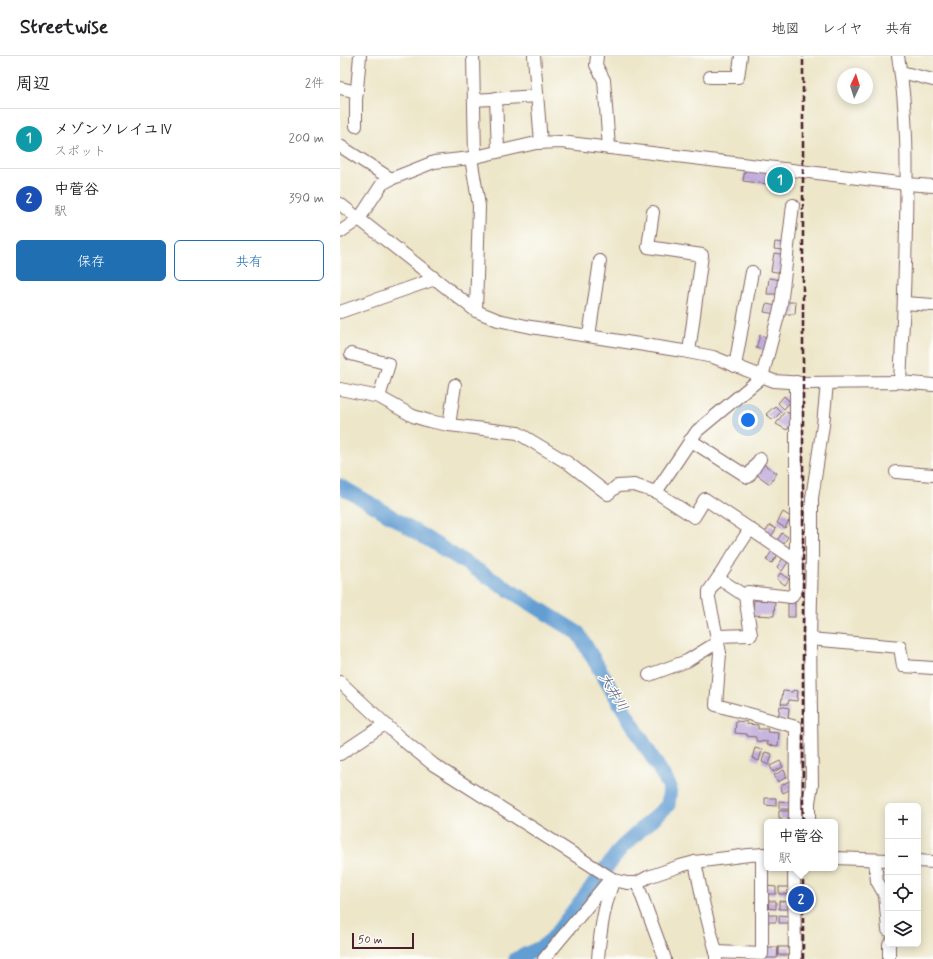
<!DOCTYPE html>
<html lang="ja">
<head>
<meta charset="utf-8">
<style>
	:root { --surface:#fff; --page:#f2f2f2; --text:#202124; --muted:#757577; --line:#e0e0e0; --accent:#1f6fb2 }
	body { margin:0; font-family:Mynerve,"Klee One",sans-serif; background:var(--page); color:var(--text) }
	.controls { position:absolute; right:12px; bottom:12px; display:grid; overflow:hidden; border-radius:6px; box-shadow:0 2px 10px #0003 }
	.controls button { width:36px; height:36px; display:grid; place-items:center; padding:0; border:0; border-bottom:1px solid var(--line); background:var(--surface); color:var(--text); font:20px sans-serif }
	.compass { position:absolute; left:497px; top:12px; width:36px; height:36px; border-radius:50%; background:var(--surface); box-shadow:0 2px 10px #0003; rotate:4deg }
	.scale { position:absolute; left:12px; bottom:10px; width:62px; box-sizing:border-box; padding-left:4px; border:2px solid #4a1f2b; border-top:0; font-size:11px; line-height:14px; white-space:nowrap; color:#4a1f2b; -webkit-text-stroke:3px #fdfcf7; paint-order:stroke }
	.you { position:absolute; left:408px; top:364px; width:14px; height:14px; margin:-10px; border:3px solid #fff; border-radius:50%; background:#1a73e8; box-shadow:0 0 0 6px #1a73e833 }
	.badge { display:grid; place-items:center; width:26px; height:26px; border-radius:50%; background:var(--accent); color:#fff; font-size:13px; font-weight:700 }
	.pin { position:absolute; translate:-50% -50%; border:2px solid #fff; box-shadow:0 1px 4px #0006 }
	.popup { position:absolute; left:424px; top:763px; width:74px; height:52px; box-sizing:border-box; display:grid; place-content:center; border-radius:6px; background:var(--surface); filter:drop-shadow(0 1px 3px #0005); font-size:13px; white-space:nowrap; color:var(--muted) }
	.popup b { font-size:15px; color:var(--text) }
	.popup::after { content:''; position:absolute; left:50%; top:100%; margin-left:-8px; border:8px solid transparent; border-top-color:var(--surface) }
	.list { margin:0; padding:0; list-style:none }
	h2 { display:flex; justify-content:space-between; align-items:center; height:52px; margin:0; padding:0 16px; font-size:17px }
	h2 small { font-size:13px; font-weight:400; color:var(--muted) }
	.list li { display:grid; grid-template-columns:26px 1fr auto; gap:12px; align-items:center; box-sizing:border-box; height:60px; padding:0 16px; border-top:1px solid var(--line) }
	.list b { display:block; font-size:15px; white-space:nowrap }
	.list p { margin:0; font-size:13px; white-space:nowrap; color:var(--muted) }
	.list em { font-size:13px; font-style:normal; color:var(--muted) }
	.actions { display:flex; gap:8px; padding:12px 16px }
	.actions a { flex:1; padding:9px 0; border:1px solid var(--accent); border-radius:6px; text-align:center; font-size:14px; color:var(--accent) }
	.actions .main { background:var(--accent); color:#fff }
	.icon { flex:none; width:22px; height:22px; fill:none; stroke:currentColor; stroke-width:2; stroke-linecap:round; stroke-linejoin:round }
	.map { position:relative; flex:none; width:593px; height:903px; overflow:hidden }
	header { display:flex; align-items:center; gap:24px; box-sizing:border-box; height:56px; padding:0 20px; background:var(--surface); border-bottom:1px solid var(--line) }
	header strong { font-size:19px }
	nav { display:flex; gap:22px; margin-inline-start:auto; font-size:14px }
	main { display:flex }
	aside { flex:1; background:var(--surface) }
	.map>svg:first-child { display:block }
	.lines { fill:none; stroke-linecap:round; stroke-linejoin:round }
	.river { stroke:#639ed3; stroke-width:15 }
	.building { fill:#bfacdc }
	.minor-casing { stroke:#836562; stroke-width:14 }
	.minor { stroke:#fff; stroke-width:12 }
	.rail { stroke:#4a1f2b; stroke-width:2.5; stroke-dasharray:6 3; stroke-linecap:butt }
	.labels { text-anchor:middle; stroke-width:3; stroke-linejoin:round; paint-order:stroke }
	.water-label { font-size:14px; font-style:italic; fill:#555877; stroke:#fdfcf7 }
</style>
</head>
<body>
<header>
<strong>Streetwise</strong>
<nav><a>地図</a><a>レイヤ</a><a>共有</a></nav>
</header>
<main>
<aside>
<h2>周辺<small>2件</small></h2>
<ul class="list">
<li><span class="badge" style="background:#0f9aa8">1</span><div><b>メゾンソレイユⅣ</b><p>スポット</p></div><em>200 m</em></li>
<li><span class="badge" style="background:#1a4fb4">2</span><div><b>中菅谷</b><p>駅</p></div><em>390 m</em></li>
</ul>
<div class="actions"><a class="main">保存</a><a>共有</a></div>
</aside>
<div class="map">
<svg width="593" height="903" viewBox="0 0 593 903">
	<rect width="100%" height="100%" fill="#fdfcf7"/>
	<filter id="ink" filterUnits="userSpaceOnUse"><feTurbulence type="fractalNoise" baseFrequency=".025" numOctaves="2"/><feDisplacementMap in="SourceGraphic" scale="8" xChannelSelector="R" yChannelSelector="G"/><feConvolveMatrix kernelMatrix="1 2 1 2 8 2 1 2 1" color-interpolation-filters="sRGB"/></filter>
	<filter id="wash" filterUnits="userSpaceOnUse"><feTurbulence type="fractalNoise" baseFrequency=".012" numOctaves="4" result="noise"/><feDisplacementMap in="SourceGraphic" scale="16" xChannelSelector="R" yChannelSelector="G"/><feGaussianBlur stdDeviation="0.9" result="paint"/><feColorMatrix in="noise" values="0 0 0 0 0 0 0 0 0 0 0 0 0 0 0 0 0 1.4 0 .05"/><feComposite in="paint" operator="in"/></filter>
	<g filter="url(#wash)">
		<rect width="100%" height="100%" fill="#ede6c9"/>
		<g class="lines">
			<path class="river" d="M0 430 33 449 238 577 330 731 328 749 282 791 212 883 202 891 176 903"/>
		</g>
		<g id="blocks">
			<g class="building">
				<path d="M405 113 428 116 427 128 403 125Z"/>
				<path d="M431 116 450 119 449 131 430 128Z"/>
				<path d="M435 186 445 187 444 194 434 193Z"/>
				<path d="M434 197 445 199 442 217 431 215Z"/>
				<path d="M429 222 442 224 440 238H427Z"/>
				<path d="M445 246H456L455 258H444Z"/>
				<path d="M426 248 437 250 436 258 424 256Z"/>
				<path d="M420 279 429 282 426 295 416 292Z"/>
				<path d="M444 340 450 346 444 353 438 347Z"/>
				<path d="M435 350 441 356 433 364 426 358Z"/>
				<path d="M445 355 453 360 454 363 447 374 436 368Z"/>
				<path d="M420 406 437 417 430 428 413 416Z"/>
				<path d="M443 456 451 461 445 472 437 467Z"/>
				<path d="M430 469 436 473 430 482 424 478Z"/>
				<path d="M442 477 448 481 442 490 436 486Z"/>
				<path d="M432 495 438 498 432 507 426 504Z"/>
				<path d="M443 502 448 506 442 515 437 511Z"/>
				<path d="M440 517 449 523 445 529 437 523Z"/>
				<path d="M414 544 435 545 434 560 413 559Z"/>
				<rect x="448" y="547" width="7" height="14"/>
				<path d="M453 634 458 635 457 645 449 644 448 648H441L443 635 453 636Z"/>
				<path d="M440 650 449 652 448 664 438 663Z"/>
				<path d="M396 665 407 666 406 668 418 669V673H428L427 676 439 677 438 690 427 689 428 686 416 685V681L407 680V678L395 677Z"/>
				<path d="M415 692 422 694 419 705 412 702Z"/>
				<path d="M425 696 432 698 429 709 422 706Z"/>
				<path d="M440 705 443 711 433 716 430 710Z"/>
				<path d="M444 714 447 721 438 726 434 719Z"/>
				<path d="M449 725 453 732 443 737 440 730Z"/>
				<path d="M425 742H436V750L425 749Z"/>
				<path d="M439 745 450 746V753H439Z"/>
				<path d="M439 755H451L450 763 439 762Z"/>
				<path d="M426 830 436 831V838H426Z"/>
				<rect x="439" y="831" width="10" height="7"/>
				<path d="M427 845H436V853L426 852Z"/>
				<path d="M439 845 449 846V853H439Z"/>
				<path d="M427 859H437L436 866H426Z"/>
				<path d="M439 859 449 860V867H439Z"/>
				<path d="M426 891H438L437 902H426Z"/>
				<rect x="438" y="891" width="12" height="8"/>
			</g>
		</g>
	</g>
	<g filter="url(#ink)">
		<use href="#blocks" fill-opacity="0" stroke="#836562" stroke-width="1"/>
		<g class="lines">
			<g class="minor-casing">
				<g id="minor">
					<path d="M133 0 135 101"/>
					<path d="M194 0 201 87"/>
					<path d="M257 0 256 9 264 24 269 92"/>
					<path d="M558 0C568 57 567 113 566 170 565 222 563 274 560 326"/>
					<path d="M561 16 593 24"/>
					<path d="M370 21H398L401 0"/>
					<path d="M0 32 17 36"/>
					<path d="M156 42 158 95"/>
					<path d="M134 44 197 40"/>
					<path d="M16 70V44L20 0"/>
					<path d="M0 90 51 123"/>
					<path d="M131 102 139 150 136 255"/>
					<path d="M0 148 136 255 158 264 191 271 343 295 373 301 434 325 463 327 560 326 593 329"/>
					<path d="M313 156 308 191 362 199 349 296"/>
					<path d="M0 176 19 163 42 128 51 123 94 106 131 102 196 87 221 86 567 128 593 130"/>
					<path d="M564 247 593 249"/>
					<path d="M0 256 95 223"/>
					<path d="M249 280 260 205"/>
					<path d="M11 298 49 308 39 341"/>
					<path d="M395 310 412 216"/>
					<path d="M456 326V534L451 541 408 536 405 540 378 522 410 473 456 504"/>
					<path d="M0 333 39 341 73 360 89 365 109 369 178 377 228 407 268 438 277 430 294 429 316 436 357 375 422 321 441 249 453 149"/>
					<path d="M109 369 115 329"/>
					<path d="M350 384 408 421 420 403"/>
					<path d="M556 416 593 419"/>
					<path d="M316 436 354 461 365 443 410 473"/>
					<path d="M378 522 369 535V542L380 597 376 649 456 671 455 766"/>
					<path d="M377 580 411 579 405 540"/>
					<path d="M470 583 560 591 563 610 593 612"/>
					<path d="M309 619 347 605 378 586"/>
					<path d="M0 626 59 681 94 709 274 824 287 827H297L308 821 340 810 355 806 409 799 427 798"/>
					<path d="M0 698 45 668"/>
					<path d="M469 766V746L472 729 470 583 472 501V442L483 369 487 327"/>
					<path d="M495 802 548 804"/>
					<path d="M535 804 537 825 545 839 548 874"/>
					<path d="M578 805 593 806"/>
					<path d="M355 806 364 850 376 896V903"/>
					<path d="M454 812 455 903"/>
					<path d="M297 827 325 903"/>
					<path d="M376 896 422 898V798"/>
					<path d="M204 903 271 822"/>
					<path d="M258 903C260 876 264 848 274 824"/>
					<path d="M549 903V888"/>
				</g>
			</g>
			<use href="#minor" class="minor"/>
			<g class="rail">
				<path d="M463 766V0"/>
				<path d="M463 903V812"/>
			</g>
		</g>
	</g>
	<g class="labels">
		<g class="water-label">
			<text transform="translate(274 636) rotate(59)" y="5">大井川</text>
		</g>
	</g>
</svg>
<div class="controls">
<button>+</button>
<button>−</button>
<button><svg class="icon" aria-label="locate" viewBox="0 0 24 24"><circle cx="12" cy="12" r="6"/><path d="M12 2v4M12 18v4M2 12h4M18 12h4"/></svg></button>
<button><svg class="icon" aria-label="layers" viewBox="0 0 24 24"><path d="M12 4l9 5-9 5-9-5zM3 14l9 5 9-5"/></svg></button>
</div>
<svg class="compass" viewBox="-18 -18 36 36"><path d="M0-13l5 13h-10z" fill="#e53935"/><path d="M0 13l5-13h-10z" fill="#757577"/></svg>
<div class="scale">50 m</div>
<div class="you"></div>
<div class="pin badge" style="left:440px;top:124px;background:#0f9aa8">1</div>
<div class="pin badge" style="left:461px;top:843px;background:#1a4fb4">2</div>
<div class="popup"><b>中菅谷</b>駅</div>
</div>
</main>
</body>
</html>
